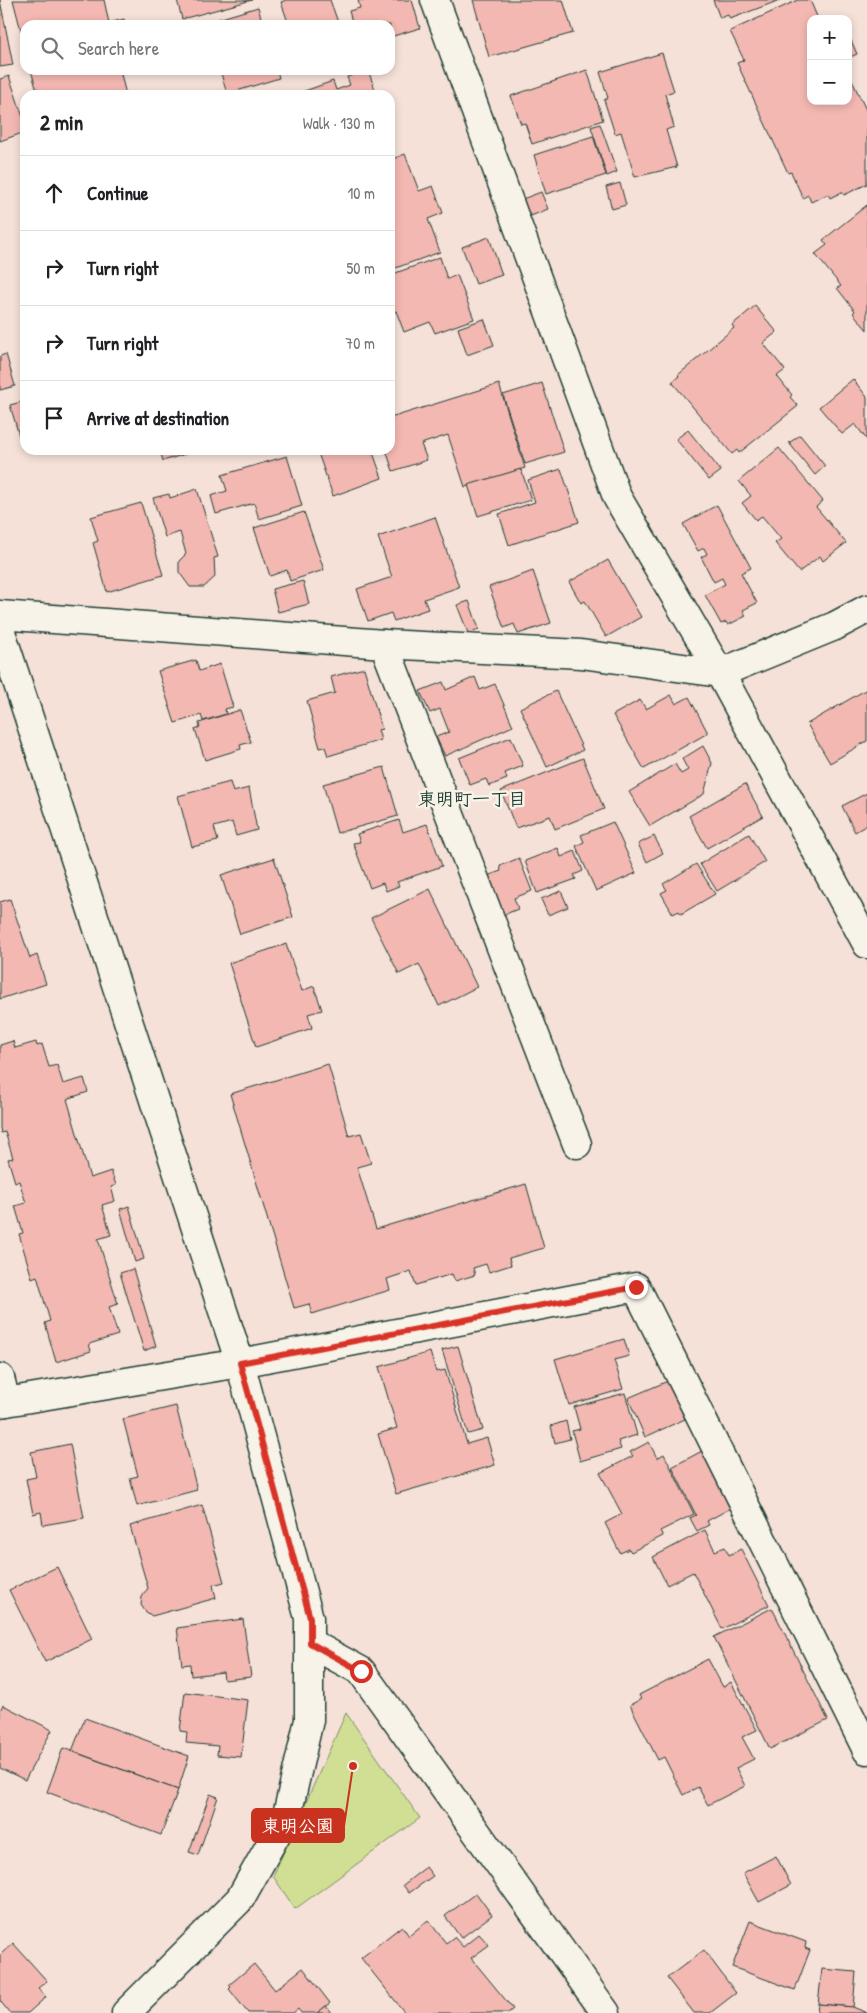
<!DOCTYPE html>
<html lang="en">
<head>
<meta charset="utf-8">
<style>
	:root { --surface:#fff; --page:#f6f6f6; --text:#202124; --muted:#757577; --line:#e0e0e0 }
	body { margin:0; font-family:"Patrick Hand","Klee One",sans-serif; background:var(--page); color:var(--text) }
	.controls { position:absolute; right:15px; top:15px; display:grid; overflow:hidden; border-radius:10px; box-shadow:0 2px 8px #0003 }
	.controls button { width:45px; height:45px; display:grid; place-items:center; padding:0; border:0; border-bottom:1px solid var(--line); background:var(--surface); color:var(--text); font:25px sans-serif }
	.stop { position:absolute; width:15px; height:15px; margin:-11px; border:4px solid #d93025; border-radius:50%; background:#fff }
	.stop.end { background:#d93025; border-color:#fff; box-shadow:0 1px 5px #0008 }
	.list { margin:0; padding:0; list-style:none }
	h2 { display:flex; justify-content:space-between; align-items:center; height:65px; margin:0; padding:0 20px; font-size:21px }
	h2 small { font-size:16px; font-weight:400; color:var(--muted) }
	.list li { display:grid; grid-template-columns:32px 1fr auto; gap:15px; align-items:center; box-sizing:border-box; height:75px; padding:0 20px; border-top:1px solid var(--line) }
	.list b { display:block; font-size:19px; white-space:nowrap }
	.list em { font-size:16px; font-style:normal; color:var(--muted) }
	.icon { flex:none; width:28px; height:28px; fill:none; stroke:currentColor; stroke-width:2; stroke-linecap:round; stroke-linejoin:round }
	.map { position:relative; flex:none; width:867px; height:2013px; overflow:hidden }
	.search { position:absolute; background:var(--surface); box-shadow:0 2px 8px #0003; left:20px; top:20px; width:375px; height:55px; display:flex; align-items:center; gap:12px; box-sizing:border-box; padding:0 18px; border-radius:15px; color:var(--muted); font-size:19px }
	.panel { position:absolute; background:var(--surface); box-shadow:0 2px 8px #0003; left:20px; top:90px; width:375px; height:365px; border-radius:15px }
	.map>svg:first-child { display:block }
	.green { fill:#d0df93; stroke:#788e64 }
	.building { fill:#f4b8b2; stroke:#1f3d34 }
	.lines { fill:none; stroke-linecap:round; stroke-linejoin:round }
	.minor-casing { stroke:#1f3d34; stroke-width:31 }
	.minor { stroke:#f7f3e8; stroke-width:28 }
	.route { stroke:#d93025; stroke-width:6 }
	.labels { text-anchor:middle; stroke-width:5; stroke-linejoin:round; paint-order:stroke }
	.neighbourhood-label { font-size:18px; font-weight:bold; fill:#1f3d34; stroke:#f7f3e8 }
	.leader { fill:none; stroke:#c8321e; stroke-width:2 }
	.callout-dot { fill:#c8321e; stroke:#f7f3e8; stroke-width:2 }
	.callout { fill:#c8321e; stroke:#c8321e; stroke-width:2 }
	.callout-label { font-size:18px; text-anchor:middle; font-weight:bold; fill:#fff }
</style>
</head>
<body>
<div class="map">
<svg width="867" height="2013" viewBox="0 0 867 2013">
	<rect width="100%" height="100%" fill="#f6e1d8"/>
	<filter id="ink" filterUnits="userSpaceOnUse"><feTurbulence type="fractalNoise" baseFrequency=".02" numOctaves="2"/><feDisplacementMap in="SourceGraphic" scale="10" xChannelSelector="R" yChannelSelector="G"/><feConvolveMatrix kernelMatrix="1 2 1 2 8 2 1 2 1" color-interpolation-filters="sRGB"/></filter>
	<g filter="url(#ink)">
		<path class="green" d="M346 1713 420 1818 295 1909 273 1876Z"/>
		<g class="building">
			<path d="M0 0 13 65 0 67Z"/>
			<path d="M13 0H104L109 23 124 19 126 25H25V46Z"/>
			<path d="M177 0H252L182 19Z"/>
			<path d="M286 0H330L339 25H289L281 2Z"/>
			<path d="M358 0H412L420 28 390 37V25H353L349 11 360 8Z"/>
			<path d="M473 0H563L573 33 489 57Z"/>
			<path d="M713 0H780L730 19 728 15 720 18Z"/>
			<path d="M798 0H810L818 19H811V101H848V72L867 112V184L844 195 842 192 830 198 828 194 811 202 808 195 803 198 791 172 788 173 737 63 744 60 730 31Z"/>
			<path d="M258 7 263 25H206L205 23Z"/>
			<path d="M850 38 857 54 848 58V39Z"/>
			<path d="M662 53 674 91 665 94 674 127 666 130 677 167 635 177 621 132 615 134 604 100 608 98 600 72Z"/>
			<path d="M31 70H120L126 95H38Z"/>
			<path d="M220 70H277L279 78 227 94Z"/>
			<path d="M368 70 377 95H293L333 81 336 90 350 85 347 77Z"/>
			<path d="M587 70 603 120 532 144 525 123 521 124 511 96Z"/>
			<path d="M9 76 25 123V132L0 141V79Z"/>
			<path d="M600 124 617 172 607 176 591 127Z"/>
			<path d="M593 136 606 175 546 194 534 155Z"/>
			<path d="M405 154 419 191 433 186 443 213 428 219 440 252 390 270V160Z"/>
			<path d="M620 183 626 205 612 209 606 187Z"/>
			<path d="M541 192 548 209 526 218 520 200Z"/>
			<path d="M867 205V330L853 313 855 311 837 288 841 286 815 254 827 245 823 240Z"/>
			<path d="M489 237 502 275 476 284 462 247Z"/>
			<path d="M440 257 447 279 457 275 474 319 435 333 430 322 404 332 396 311 390 313V275Z"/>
			<path d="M755 306 777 332 763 343 785 370 777 376 792 395 790 397 798 406 739 453 737 450 732 454 672 382 679 376 678 375 734 328 732 325Z"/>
			<path d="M484 319 494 345 467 355 458 328Z"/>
			<path d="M6 354 15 386 0 390V356Z"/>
			<path d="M853 379 867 397V440L855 424 842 434 819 407Z"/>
			<path d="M542 383 564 452 525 464 503 395Z"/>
			<path d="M499 384 525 468 465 487 448 435 421 444 427 460 393 471 386 450H390V418Z"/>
			<path d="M25 401V448L23 449 10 405Z"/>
			<path d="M688 430 721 471 709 480 676 439Z"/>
			<path d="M800 435 825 466 815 475 789 443Z"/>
			<path d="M779 448 823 501 816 507 846 543 823 561 820 556 799 572 775 543 781 539 762 516 756 520 742 503 751 496 739 481Z"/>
			<path d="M160 450H198L163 461Z"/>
			<path d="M317 450H372L382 478 333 496Z"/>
			<path d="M287 456 302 506 259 519 254 503 216 514 211 496 227 491 222 475Z"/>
			<path d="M521 469 531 500 478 516 468 485Z"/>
			<path d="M561 469 579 522 509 545 499 514 535 502 528 480Z"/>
			<path d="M197 489 218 557 214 558 215 577 204 587H190L179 572V561L186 554 180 532 165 537 153 498 169 494 170 498Z"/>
			<path d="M141 503 163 575 107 592 93 543 98 541 91 517Z"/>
			<path d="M717 505 751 568 741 573 757 603 743 610 746 616 728 625 726 622 721 624 705 595 725 584 722 578 714 582 701 557 707 554 704 548 698 551 683 524Z"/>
			<path d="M304 512 324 570 290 581 287 570 270 576 254 528Z"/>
			<path d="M435 517 459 587 424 599 428 609 394 621 391 613 368 621 357 589 392 577 378 537Z"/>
			<path d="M608 560 641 617 606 637 585 601 581 603 569 582Z"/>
			<path d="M533 571 551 623 518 634 514 624 504 628 489 587Z"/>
			<path d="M303 581 309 604 278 612 272 589Z"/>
			<path d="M469 601 479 629 468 633 457 605Z"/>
			<path d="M196 660 199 671 220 664 233 707 225 709 226 714 203 721 201 715 175 723 158 671Z"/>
			<path d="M364 668 382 729 378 730 381 740 328 756 325 747 320 748 307 701 335 693 331 677Z"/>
			<path d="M475 677 480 690 495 684 513 726 445 756 436 737 449 732 440 709 430 713 420 691 443 682 446 690Z"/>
			<path d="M867 689V741L830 763 807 724Z"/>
			<path d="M556 691 583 750 547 767 520 708Z"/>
			<path d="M671 695 676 704 689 697 708 733 644 769 613 715 640 700 646 709Z"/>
			<path d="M240 710 251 742 240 745 241 749 205 760 195 729 200 727 199 723Z"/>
			<path d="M511 737 523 766 505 773 507 779 489 786 486 779 470 785 459 758Z"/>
			<path d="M703 746 712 763 704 794 650 826 629 792 675 764 681 774 688 770 682 759Z"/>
			<path d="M583 758 604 809 555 829 550 816 516 828 501 791Z"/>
			<path d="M384 767 398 816 337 833 323 784Z"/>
			<path d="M230 782 233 792 249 788 257 830 236 836 232 822 214 827 218 841 192 847 178 796Z"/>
			<path d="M745 784 763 816 707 848 689 816Z"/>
			<path d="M867 793V825L855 832 842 806Z"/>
			<path d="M399 820 403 832 427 824 442 866 397 882 399 886 386 891 383 883 370 888 353 843 360 842 357 834Z"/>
			<path d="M613 822 636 873 596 891 576 846 584 842 581 835Z"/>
			<path d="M749 834 765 862 717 891 700 864Z"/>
			<path d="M654 836 663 853 647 862 638 844Z"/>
			<path d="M558 848 561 857 575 851 583 871 574 875 576 879 537 893 525 861Z"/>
			<path d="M274 858 293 917 240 934 221 875Z"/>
			<path d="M519 858 532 891 514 898 518 909 503 915 487 876 501 871 500 866Z"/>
			<path d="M696 864 715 894 681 914 679 911 673 914 661 893 667 890 663 884Z"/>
			<path d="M430 889 477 987 439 1006 419 964 399 974 371 918Z"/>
			<path d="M561 891 568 907 548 915 541 899Z"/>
			<path d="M10 899 30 958 37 955 46 984 0 999V902Z"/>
			<path d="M286 944 302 991 314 986 322 1010 308 1014 312 1028 256 1047 229 963Z"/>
			<path d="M13 1041 15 1048 36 1042 37 1046 42 1044 49 1067 57 1065 63 1084 84 1078 88 1092 67 1099 90 1178 111 1171 116 1185 111 1187 115 1201 102 1205 111 1235 98 1239 118 1304 109 1307 118 1335 89 1344 91 1351 56 1362 45 1323 50 1321 37 1276 32 1278 19 1234 23 1233 15 1206 26 1203 19 1181 15 1182 8 1159 13 1158 5 1132 1 1133 0 1128V1045Z"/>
			<path d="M328 1064 349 1136 361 1133 371 1163 357 1167 376 1229 526 1184 544 1248 509 1258 511 1265 489 1272 486 1264 473 1268 475 1275 455 1281 452 1274 416 1285 411 1271 387 1279 390 1290 312 1314 309 1304 294 1308 230 1094Z"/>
			<path d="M129 1206 144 1259 135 1262 120 1209Z"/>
			<path d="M133 1269 156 1346 144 1351 120 1273Z"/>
			<path d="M624 1339 629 1356 614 1360 623 1389 569 1405 555 1359Z"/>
			<path d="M458 1346 483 1430 468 1434 442 1350Z"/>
			<path d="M430 1352 436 1372 445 1370 467 1444 487 1438 495 1465 396 1494 378 1434 397 1428 379 1367Z"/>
			<path d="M668 1381 685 1419 645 1437 628 1398Z"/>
			<path d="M625 1393 637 1435 618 1441 621 1449 580 1461 572 1431 580 1429 574 1407Z"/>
			<path d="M176 1406 197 1490 137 1506 130 1478 138 1476 123 1419Z"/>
			<path d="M566 1421 570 1439 555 1443 551 1426Z"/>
			<path d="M649 1442 657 1458 664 1454 694 1514 660 1531 663 1536 631 1552 629 1549 620 1553 605 1523 622 1514 600 1473 633 1456 630 1452Z"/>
			<path d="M70 1444 84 1518 43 1525 41 1512 33 1514 26 1479 36 1477 31 1452Z"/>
			<path d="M702 1451 731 1508 707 1521 709 1525 697 1531 690 1518 696 1515 672 1467Z"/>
			<path d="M202 1505 224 1582 213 1585 216 1598 152 1616 145 1611 141 1605 142 1597 148 1588 130 1526Z"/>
			<path d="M705 1530 715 1551 725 1547 729 1555 741 1549 769 1605 722 1629 693 1572 667 1585 653 1557Z"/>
			<path d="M57 1567 92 1639 45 1662 9 1590Z"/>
			<path d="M772 1608 828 1720 770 1749 714 1637Z"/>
			<path d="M243 1619 251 1677 224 1680 223 1672 191 1676 190 1664 182 1665 177 1628Z"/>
			<path d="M708 1659 723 1687 731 1682 757 1730 742 1737 754 1759 736 1768 745 1786 708 1805 698 1787 683 1795 664 1757 658 1760 630 1705 641 1699 639 1695Z"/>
			<path d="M185 1692 248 1700 241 1757 217 1755 218 1746 186 1743 187 1732 180 1731Z"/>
			<path d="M3 1705 52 1730 25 1780 0 1768V1710Z"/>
			<path d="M85 1718 189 1756 178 1790 72 1751Z"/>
			<path d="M63 1748 178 1790 161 1835 47 1792Z"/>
			<path d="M210 1794 218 1797 198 1855 189 1852Z"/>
			<path d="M776 1856 791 1885 759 1902 743 1873Z"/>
			<path d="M426 1867 433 1876 409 1893 403 1885Z"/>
			<path d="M476 1893 492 1915 461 1938 445 1916Z"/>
			<path d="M428 1920 446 1943 454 1937 463 1947 479 1934 489 1945 471 1958 513 2009 508 2013H405L361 1958 402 1926 409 1936Z"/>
			<path d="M750 1921 806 1942 805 1948 810 1950 795 1990 732 1967Z"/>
			<path d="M13 1943 47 1981 38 1988 46 1997 28 2013H10L0 2001V1955Z"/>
			<path d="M704 1950 736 1993 710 2013H694L667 1978Z"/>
			<path d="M254 1964 275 1990 303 1968 330 2003 317 2013H301L298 2009 293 2013H248L229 1989 231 1987 229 1985Z"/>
			<path d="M822 1969 856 1972 853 2007 818 2004Z"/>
			<path d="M818 2004 853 2007 867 2013H817Z"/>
			<path d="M326 2006 331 2013H317Z"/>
		</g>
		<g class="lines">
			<g class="minor-casing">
				<g id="minor">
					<path d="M435 0 617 497 720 673 867 944"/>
					<path d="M0 615 384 644 581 654 720 673 835 626 867 609"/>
					<path d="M0 629 240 1363 309 1618V1720L287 1815 240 1899 126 2013"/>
					<path d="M384 644 577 1144"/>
					<path d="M0 1378 6 1402"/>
					<path d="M0 1403 240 1363 636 1287 867 1750"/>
					<path d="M310 1643 361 1671 606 2013"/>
				</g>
			</g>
			<use href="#minor" class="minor"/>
		</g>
	</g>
	<g class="lines" filter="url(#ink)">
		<path class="route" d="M361 1671 310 1643V1618L240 1363 636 1287"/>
	</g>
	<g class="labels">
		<g class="neighbourhood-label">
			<text x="472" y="805">東明町一丁目</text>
		</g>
	</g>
	<path class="leader" d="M353 1766L344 1826"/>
	<circle class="callout-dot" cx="353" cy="1766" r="5"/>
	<rect class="callout" x="252" y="1809" width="92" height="33" rx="5"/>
	<g class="callout-label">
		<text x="298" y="1832">東明公園</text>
	</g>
</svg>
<div class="controls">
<button>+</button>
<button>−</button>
</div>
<div class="stop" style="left:361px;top:1671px"></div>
<div class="stop end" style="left:636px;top:1287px"></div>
<div class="search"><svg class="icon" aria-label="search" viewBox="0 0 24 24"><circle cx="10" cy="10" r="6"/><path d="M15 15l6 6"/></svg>Search here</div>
<section class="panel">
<h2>2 min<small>Walk · 130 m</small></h2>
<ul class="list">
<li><svg class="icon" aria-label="ahead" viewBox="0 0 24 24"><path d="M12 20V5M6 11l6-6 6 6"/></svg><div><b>Continue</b></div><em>10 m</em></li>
<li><svg class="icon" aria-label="right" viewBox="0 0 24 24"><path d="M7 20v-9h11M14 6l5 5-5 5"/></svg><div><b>Turn right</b></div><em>50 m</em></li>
<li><svg class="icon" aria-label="right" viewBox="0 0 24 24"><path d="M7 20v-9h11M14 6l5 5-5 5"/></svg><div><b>Turn right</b></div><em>70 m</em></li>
<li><svg class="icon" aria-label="arrive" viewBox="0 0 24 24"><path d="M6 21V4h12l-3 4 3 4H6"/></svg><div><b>Arrive at destination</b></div></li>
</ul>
</section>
</div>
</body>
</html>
